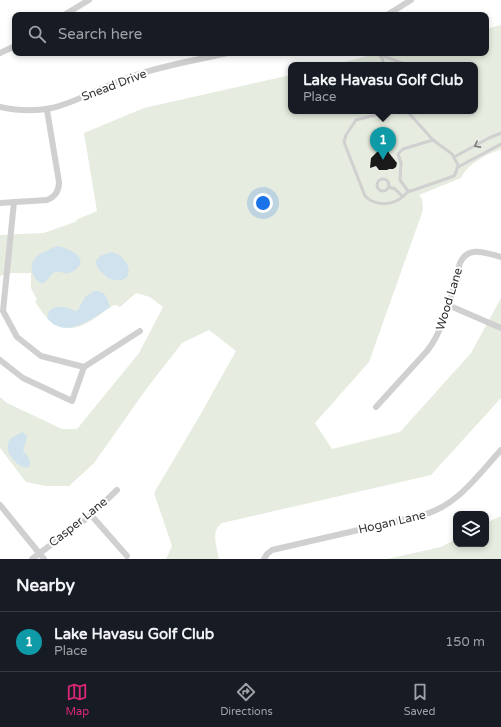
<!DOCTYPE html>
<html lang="en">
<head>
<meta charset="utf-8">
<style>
	:root { --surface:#171b24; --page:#242831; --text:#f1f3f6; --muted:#9ea1a6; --line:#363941; --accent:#db2777 }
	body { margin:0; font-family:"Varela Round",sans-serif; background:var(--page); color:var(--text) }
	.controls { position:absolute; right:12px; bottom:12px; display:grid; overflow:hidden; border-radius:8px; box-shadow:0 2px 6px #0003 }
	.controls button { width:36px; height:36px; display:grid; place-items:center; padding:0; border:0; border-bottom:1px solid var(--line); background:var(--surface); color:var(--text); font:20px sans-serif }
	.you { position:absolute; left:263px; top:203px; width:14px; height:14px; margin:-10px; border:3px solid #fff; border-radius:50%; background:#1a73e8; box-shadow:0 0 0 6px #1a73e833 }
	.badge { display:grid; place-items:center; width:26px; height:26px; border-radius:50%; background:var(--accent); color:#fff; font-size:13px; font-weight:700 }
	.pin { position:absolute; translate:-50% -33px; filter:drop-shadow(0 1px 2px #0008) }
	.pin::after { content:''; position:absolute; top:21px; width:14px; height:12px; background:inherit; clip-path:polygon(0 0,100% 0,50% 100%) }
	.popup { position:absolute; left:288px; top:62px; width:190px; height:52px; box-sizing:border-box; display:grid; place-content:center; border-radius:8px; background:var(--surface); filter:drop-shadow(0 1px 3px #0005); font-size:13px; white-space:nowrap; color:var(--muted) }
	.popup b { font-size:15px; color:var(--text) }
	.popup::after { content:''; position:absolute; left:50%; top:100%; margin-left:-8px; border:8px solid transparent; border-top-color:var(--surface) }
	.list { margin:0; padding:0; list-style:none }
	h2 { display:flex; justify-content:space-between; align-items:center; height:52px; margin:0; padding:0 16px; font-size:17px }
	h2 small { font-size:13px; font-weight:400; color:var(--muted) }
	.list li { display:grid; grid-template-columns:26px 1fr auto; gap:12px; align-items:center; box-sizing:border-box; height:60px; padding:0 16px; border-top:1px solid var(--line) }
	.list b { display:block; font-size:15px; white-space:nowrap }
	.list p { margin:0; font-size:13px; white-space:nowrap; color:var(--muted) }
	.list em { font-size:13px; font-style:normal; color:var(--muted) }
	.icon { flex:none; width:22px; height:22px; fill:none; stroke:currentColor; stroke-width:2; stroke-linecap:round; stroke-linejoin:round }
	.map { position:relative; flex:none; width:501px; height:559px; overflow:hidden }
	.search { position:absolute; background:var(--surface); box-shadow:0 2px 6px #0003; left:12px; right:12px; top:12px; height:44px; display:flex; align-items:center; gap:10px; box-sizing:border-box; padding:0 14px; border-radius:8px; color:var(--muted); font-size:15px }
	.sheet { height:112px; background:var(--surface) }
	nav { display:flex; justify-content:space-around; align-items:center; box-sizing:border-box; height:56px; border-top:1px solid var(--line); background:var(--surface); font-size:11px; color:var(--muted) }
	nav a { display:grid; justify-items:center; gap:2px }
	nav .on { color:var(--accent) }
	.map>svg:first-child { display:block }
	.green { fill:#e6ecdf }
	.water { fill:#cfe2ee }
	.building { fill:#1a1a1a }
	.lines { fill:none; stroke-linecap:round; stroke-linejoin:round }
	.service { stroke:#d0d0d0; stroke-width:3 }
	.minor { stroke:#d0d0d0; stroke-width:6 }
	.oneway { stroke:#7a7a7a }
	.labels { text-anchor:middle; stroke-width:4; stroke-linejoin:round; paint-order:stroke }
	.street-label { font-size:12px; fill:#333; stroke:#fff }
</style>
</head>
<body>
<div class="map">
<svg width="501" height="559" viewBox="0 0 501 559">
	<rect width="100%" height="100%" fill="#fff"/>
	<g class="green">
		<path d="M501 25V149C486 155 468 163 461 178L419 195 422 199 423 210 369 362 315 423 332 449 400 432 471 353 501 298V398L431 475 222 523C210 531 217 547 219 559H166L172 546 154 493 199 417 236 351 209 330 182 343 147 388 94 463 69 486H46L26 482 0 448V397L7 403 62 429H77L139 353 163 307 150 297 136 293 120 307 116 305 112 306C103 312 95 319 85 324 62 335 46 321 35 301L37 300 31 288V273H9L0 276V235L44 233 75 222 78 219 97 211 84 133 144 108 291 75V111H475V65H333L379 53H486V29Z"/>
		<path d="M501 516V559H387L441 547 456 539V544H486V523Z"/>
	</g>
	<g class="water">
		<path d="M58 246C63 247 73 251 77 255 86 262 76 271 69 273 64 274 61 271 56 272 48 273 46 290 37 280 31 274 29 264 36 257 39 254 43 253 47 251 50 249 53 247 58 246Z"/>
		<path d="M111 252C129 255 138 283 115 280 110 279 107 278 104 274 100 271 96 267 96 261L100 256Z"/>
		<path d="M94 291C105 290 107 298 110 307 93 318 65 341 47 318L49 311C57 304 66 307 75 311L78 310 85 297Z"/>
		<path d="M22 432 25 434 27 437 23 451C28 456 32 460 29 467 22 470 10 458 8 451 7 446 8 443 10 439Z"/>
	</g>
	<path class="building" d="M388 149 389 153 397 163 396 167 393 169H389L387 170H379L376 166 370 168 371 158 378 151Z"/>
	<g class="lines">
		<g class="service">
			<path d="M381 55 407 65"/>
			<path d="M381 55 384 65"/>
			<path d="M391 111 356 120 346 135 344 142 365 196C373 204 386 206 396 201 401 199 405 194 409 191"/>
			<path d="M407 111 433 140"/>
			<path d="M433 140 452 154 458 165 456 172 454 176 411 191H408L400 180 401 163 398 154 403 149Z"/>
			<path d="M454 157 489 138 501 133"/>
			<path d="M458 167 501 144"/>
			<circle cx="383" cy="185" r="6"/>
			<path d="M389 187 395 189 402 196"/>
		</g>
		<g class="minor">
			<path d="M64 15 89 0"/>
			<path d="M387 15 411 0"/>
			<path d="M0 53 15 46"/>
			<path d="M380 53 381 55"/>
			<path d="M0 107C59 120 81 93 133 76 164 65 197 60 228 53"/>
			<path d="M14 202 3 311 17 337 41 356 84 367"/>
			<path d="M0 203 47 200C55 197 59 191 59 182L47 110"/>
			<path d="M448 305 501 328"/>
			<path d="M0 360 23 378 72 401 84 367"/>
			<path d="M84 367 140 331"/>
			<path d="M376 407 427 351C445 329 452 291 460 263 468 245 486 253 501 257"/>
			<path d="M0 505 44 559"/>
			<path d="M91 515 127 556"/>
			<path d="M32 559 91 515 117 490"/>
			<path d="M264 559 267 554 272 550 419 516C457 507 476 477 501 450"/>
		</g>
	</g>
	<defs><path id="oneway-chevron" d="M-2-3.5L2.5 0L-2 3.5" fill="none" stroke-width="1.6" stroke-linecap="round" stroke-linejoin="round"/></defs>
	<use class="oneway" href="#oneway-chevron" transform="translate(477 145) rotate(151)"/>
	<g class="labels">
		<g class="street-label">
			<text transform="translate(114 85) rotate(-21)" y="4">Snead Drive</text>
			<text transform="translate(449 299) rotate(-73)" y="4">Wood Lane</text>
			<text transform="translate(78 522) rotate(-39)" y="4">Casper Lane</text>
			<text transform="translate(392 522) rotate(-13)" y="4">Hogan Lane</text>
		</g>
	</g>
</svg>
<div class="controls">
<button><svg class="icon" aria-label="layers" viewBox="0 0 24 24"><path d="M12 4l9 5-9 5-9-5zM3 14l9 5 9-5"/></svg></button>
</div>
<div class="you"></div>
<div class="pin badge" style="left:383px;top:160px;background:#0f9aa8">1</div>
<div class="popup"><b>Lake Havasu Golf Club</b>Place</div>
<div class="search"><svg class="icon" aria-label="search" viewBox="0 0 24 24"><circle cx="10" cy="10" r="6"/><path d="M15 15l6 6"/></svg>Search here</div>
</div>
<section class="sheet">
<h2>Nearby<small></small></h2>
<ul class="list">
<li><span class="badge" style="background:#0f9aa8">1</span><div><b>Lake Havasu Golf Club</b><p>Place</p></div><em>150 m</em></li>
</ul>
</section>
<nav>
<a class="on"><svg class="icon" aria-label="map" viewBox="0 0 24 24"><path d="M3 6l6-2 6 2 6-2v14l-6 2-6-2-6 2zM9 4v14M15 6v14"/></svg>Map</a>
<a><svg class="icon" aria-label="directions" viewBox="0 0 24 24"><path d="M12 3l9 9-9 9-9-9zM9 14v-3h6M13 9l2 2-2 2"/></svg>Directions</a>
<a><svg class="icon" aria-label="saved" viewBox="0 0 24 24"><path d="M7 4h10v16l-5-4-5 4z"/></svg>Saved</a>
</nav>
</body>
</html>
